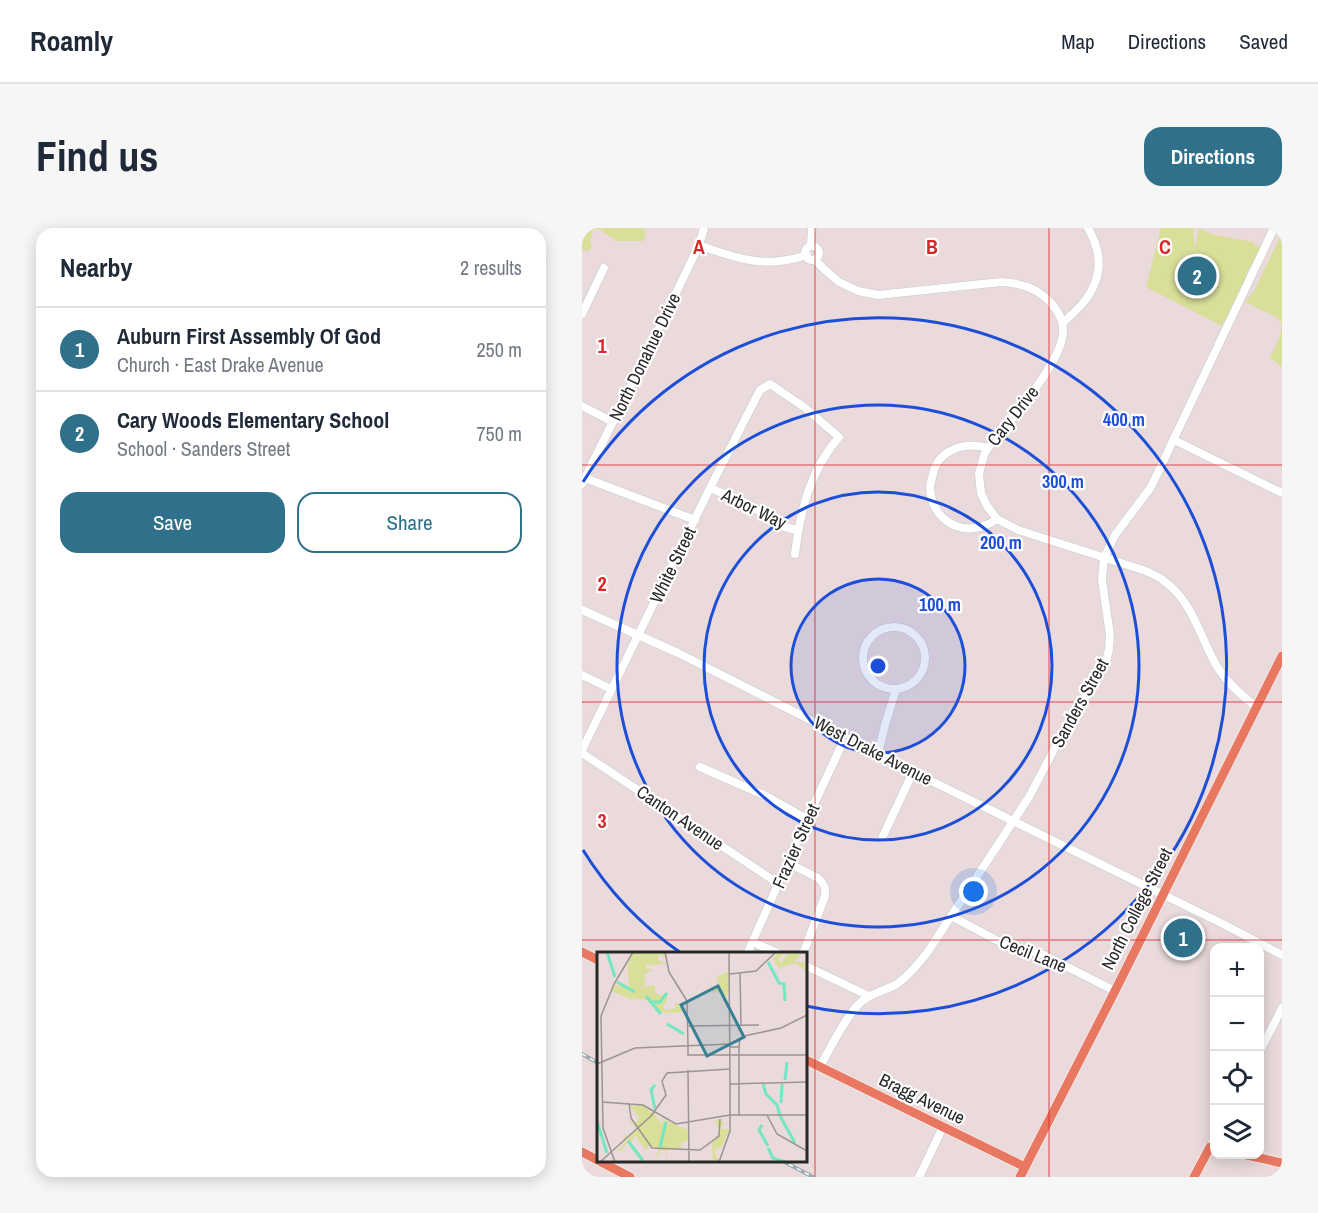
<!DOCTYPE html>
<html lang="en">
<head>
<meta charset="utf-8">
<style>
	:root { --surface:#fff; --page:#f6f6f7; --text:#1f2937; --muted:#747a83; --line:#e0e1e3; --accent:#2f718a }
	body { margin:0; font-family:"Archivo Narrow",sans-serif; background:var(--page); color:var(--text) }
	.controls { position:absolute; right:18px; bottom:18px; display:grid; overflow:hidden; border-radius:12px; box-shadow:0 3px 15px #0003 }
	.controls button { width:54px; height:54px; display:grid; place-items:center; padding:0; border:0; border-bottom:2px solid var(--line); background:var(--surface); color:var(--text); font:30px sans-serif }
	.you { position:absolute; left:392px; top:664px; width:21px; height:21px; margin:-15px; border:4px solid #fff; border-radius:50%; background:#1a73e8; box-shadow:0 0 0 9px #1a73e833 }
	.badge { display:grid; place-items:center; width:39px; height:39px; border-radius:50%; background:var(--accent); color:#fff; font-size:20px; font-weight:700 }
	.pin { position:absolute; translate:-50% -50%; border:3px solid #fff; box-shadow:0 2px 6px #0006 }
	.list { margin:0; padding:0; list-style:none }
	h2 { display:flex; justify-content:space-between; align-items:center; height:78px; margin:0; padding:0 24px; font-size:26px }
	h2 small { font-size:20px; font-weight:400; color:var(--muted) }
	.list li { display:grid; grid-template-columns:39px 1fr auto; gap:18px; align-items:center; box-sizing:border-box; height:84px; padding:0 24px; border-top:2px solid var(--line) }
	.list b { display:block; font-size:22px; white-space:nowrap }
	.list p { margin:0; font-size:20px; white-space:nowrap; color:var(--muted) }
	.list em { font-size:20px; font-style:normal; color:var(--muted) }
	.actions { display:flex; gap:12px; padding:18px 24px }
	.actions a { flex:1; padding:14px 0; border:2px solid var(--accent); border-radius:18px; text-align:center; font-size:21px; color:var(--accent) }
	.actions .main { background:var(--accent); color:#fff }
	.icon { flex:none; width:33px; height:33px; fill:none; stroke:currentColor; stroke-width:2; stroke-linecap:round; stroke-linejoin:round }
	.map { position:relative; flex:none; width:700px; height:949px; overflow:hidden; border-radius:18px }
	header { display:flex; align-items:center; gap:36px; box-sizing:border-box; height:84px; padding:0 30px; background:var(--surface); border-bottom:2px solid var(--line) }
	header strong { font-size:28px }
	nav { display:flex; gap:33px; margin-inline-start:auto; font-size:21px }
	.intro { display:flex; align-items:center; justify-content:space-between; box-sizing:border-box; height:144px; padding:0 36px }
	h1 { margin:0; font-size:42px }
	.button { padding:15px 27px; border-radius:18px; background:var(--accent); color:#fff; font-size:21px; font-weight:700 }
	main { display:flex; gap:36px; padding:0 36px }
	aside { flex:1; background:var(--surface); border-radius:18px; box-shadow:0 3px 15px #0003 }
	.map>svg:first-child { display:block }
	.green { fill:#d9de99 }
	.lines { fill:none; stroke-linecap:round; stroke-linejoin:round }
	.minor-casing { stroke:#bfcbce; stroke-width:9 }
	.major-casing { stroke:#fff; stroke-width:10 }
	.minor { stroke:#fff; stroke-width:8 }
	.major { stroke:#e87861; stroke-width:9 }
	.rail-casing { stroke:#9eacb1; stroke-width:4 }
	.rail { stroke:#fff; stroke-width:1.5; stroke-dasharray:4.5; stroke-linecap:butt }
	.grid { fill:none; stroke:#d62828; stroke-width:1.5; stroke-opacity:0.55 }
	.ring { fill:none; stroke:#1d4ed8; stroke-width:3 }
	.labels { text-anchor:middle; stroke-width:4.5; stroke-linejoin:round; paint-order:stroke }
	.street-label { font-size:18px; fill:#282828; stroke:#fff }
	.inset-river { fill:none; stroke:#72e7c1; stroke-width:3 }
	.inset-road { fill:none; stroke:#9c9393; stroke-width:1.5 }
	.view { fill:#368195; fill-opacity:0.15; stroke:#368195; stroke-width:3 }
	.inset-edge { fill:none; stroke:#282828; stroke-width:3 }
	.grid-label { font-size:20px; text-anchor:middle; font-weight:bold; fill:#d62828; stroke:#fff; stroke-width:4.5; stroke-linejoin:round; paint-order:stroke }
	.centre { fill:#1d4ed8; stroke:#fff; stroke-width:3 }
	.ring-label { font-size:18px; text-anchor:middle; font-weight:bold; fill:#1d4ed8; stroke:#fff; stroke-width:4.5; stroke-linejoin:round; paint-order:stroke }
</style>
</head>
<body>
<header>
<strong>Roamly</strong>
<nav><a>Map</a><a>Directions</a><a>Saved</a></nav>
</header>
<div class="intro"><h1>Find us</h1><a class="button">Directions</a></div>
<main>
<aside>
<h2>Nearby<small>2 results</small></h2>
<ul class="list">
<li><span class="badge">1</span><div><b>Auburn First Assembly Of God</b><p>Church · East Drake Avenue</p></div><em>250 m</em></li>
<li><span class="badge">2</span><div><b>Cary Woods Elementary School</b><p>School · Sanders Street</p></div><em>750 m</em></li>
</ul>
<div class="actions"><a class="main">Save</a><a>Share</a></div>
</aside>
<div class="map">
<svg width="700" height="949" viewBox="0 0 700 949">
	<rect width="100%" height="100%" fill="#eadadb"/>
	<g class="green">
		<path d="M0 0H60L64 2 62 13H35L17 1 11 2 8 15 10 19 6 23 1 22 0 25Z"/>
		<path d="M579 0H611L613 21 617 0 629 6 671 14 673 18 679 17V20L664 46 665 48 640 98 564 59Z"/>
		<path d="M700 5V139L688 130 698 108 700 95 694 89 663 74 672 63Z"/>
	</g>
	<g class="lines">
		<g class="minor-casing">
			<g id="minor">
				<path d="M117 17C156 31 183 41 225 27"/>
				<path d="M229 17 230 0"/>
				<circle cx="230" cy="25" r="7"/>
				<path d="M233 32 242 41 257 54 276 63 296 67 419 54C439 55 455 60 469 75 476 83 482 94 481 104 480 135 426 195 406 220L402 227 397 246 399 265 405 278 415 291 436 302 561 342C568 345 576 348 582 353 610 373 617 406 633 435 643 453 658 466 674 479"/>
				<path d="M0 86 22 40"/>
				<path d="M481 95C487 89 495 82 501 75 521 51 521 26 506 0"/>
				<path d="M0 178 31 194"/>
				<path d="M592 212 700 265"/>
				<path d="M406 220C383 213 356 222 351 246 350 251 348 256 348 260 350 296 386 312 415 291"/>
				<path d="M3 250 113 292"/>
				<path d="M0 256 74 107 117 17 122 0"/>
				<path d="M128 260 164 275 203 299 215 302"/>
				<path d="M0 382 96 425 331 544 641 696 700 727"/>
				<circle cx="312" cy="430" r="31"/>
				<path d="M0 447 29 461"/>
				<path d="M0 522 128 260 178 162 188 156 222 179 257 209C228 242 218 284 213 326"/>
				<path d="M0 525 197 656"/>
				<path d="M296 526 303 497 314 461"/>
				<path d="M118 539 184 568 225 591"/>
				<path d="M301 608 331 544"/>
				<path d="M206 635 236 650C242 655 244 660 243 668L221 726"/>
				<path d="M369 688 418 714 462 727 533 763"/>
				<path d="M171 714 197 726"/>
				<path d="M165 726 225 591 263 510"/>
				<path d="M224 738 287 768"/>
				<path d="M678 823 700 780"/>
				<path d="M238 838C248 821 264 788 278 775 288 765 303 763 315 756 327 748 336 736 345 725L447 569 475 516 518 446 524 434 527 421 528 407 520 352 522 330 533 307 569 259 692 0"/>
				<path d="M628 919 632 911"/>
				<path d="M337 949 361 899"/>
			</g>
		</g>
		<g class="major-casing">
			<g id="major">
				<path d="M0 724 16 732"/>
				<path d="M224 832 443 939"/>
				<path d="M0 924 48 949"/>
				<path d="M660 926 700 935"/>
				<path d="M438 949 533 763 700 428"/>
				<path d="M612 949 628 919 632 920"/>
			</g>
		</g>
		<use href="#minor" class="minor"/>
		<use href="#major" class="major"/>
		<g class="rail-casing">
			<g id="rail">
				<path d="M0 826 16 835"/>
				<path d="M199 932 231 949"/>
			</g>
		</g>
		<use href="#rail" class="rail"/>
	</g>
	<path class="grid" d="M233 0V949M467 0V949M0 237H700M0 474H700M0 712H700"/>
	<circle cx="296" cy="438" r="87" fill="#1d4ed8" fill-opacity=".12"/>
	<g class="ring">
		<circle cx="296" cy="438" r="87"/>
		<circle cx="296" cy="438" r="174"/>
		<circle cx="296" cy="438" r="261"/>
		<path d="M99 725A348 348 0 0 1 1 622M1 254A348 348 0 1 1 224 778"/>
	</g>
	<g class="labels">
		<g class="street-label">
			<text transform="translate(63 129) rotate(-64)" y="6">North Donahue Drive</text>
			<text transform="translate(431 188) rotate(-52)" y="6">Cary Drive</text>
			<text transform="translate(172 281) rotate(26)" y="6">Arbor Way</text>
			<text transform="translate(91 337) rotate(-64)" y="6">White Street</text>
			<text transform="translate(498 475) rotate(-61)" y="6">Sanders Street</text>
			<text transform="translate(291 523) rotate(27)" y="6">West Drake Avenue</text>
			<text transform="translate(98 590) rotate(34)" y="6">Canton Avenue</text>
			<text transform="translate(214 618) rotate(-66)" y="6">Frazier Street</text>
			<text transform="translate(555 681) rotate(-63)" y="6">North College Street</text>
			<text transform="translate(451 726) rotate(22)" y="6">Cecil Lane</text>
			<text transform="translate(340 871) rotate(26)" y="6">Bragg Avenue</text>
		</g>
	</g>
	<g transform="translate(15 724)">
		<rect width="210" height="210" fill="#eadadb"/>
		<path d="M37 0H67L69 6 61 2V8L70 12 49 13V17H56L48 22V33L42 36 57 33 58 41 71 45 66 56 70 58 78 56V51L87 52 84 61 58 60V55L48 47H33L14 39 17 33 32 34 30 11 35 10 31 8ZM182 0H188L181 8 184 11 192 0H205L198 10H210L207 14 210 20 198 11 182 16 176 7ZM132 19V41L129 45 123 39 116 41 113 28 116 36H121L120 25ZM47 153 56 161 42 177 27 190 28 181 29 185 40 178 30 165 38 172 42 166 33 154ZM57 161 64 171 67 170 63 166 91 178V189L84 191V196L70 198V210L69 199 64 198 57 210 62 197 52 194 49 199 38 183 33 193 48 210 42 207 31 190 24 199H20ZM122 167 128 171 123 177H133L125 194 117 199 122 208 116 210 115 191 123 180 118 169Z" fill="#d9de99"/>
		<path class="inset-river" d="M10 0 18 25M171 10 182 31 187 32 188 49M20 30 38 40M49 44 64 62M56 50H63L70 41M70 72 87 82M188 128 190 110M166 132 169 142 180 153 183 163M58 133 54 138 58 157M184 151 185 132M183 164 198 191M0 169 10 201M165 173 162 178 171 194M31 189 47 210M63 195 69 170M171 196 176 206 188 210"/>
		<path class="inset-road" d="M68 0 72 20 90 49 91 93M132 0 133 132M143 21 144 73M133 22 159 19 179 0M91 74 162 73M147 84 184 76 210 63M91 93V103H133M133 95H142L143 86 149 84M133 103H210M0 112 38 96 133 92M91 118 92 210M133 132 210 130M5 150 46 153 79 172 133 163H210M32 151 34 166 55 196 103 198 122 184 123 167M142 163V95M170 163 180 182 210 199M3 210 54 164 69 143 65 129 70 121 133 117M18 210 6 176 4 64 17 32 36 0M122 210 133 179V128"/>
		<path class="view" d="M121 34 147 85 110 104 84 53Z"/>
		<rect width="210" height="210" class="inset-edge"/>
	</g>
	<g class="grid-label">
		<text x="117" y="26">A</text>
		<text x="350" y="26">B</text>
		<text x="583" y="26">C</text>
		<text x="20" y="125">1</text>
		<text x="20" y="363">2</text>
		<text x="20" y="600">3</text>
	</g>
	<circle cx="296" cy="438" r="9" class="centre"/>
	<g class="ring-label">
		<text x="542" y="198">400 m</text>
		<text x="481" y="260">300 m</text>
		<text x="419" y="321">200 m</text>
		<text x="358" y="383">100 m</text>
	</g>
</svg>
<div class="controls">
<button>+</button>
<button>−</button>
<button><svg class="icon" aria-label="locate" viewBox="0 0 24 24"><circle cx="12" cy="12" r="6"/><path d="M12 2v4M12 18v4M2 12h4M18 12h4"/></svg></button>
<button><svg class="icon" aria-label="layers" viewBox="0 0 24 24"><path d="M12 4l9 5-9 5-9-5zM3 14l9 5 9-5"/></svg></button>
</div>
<div class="you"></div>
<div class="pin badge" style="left:601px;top:710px">1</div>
<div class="pin badge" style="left:615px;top:48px">2</div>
</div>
</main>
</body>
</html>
